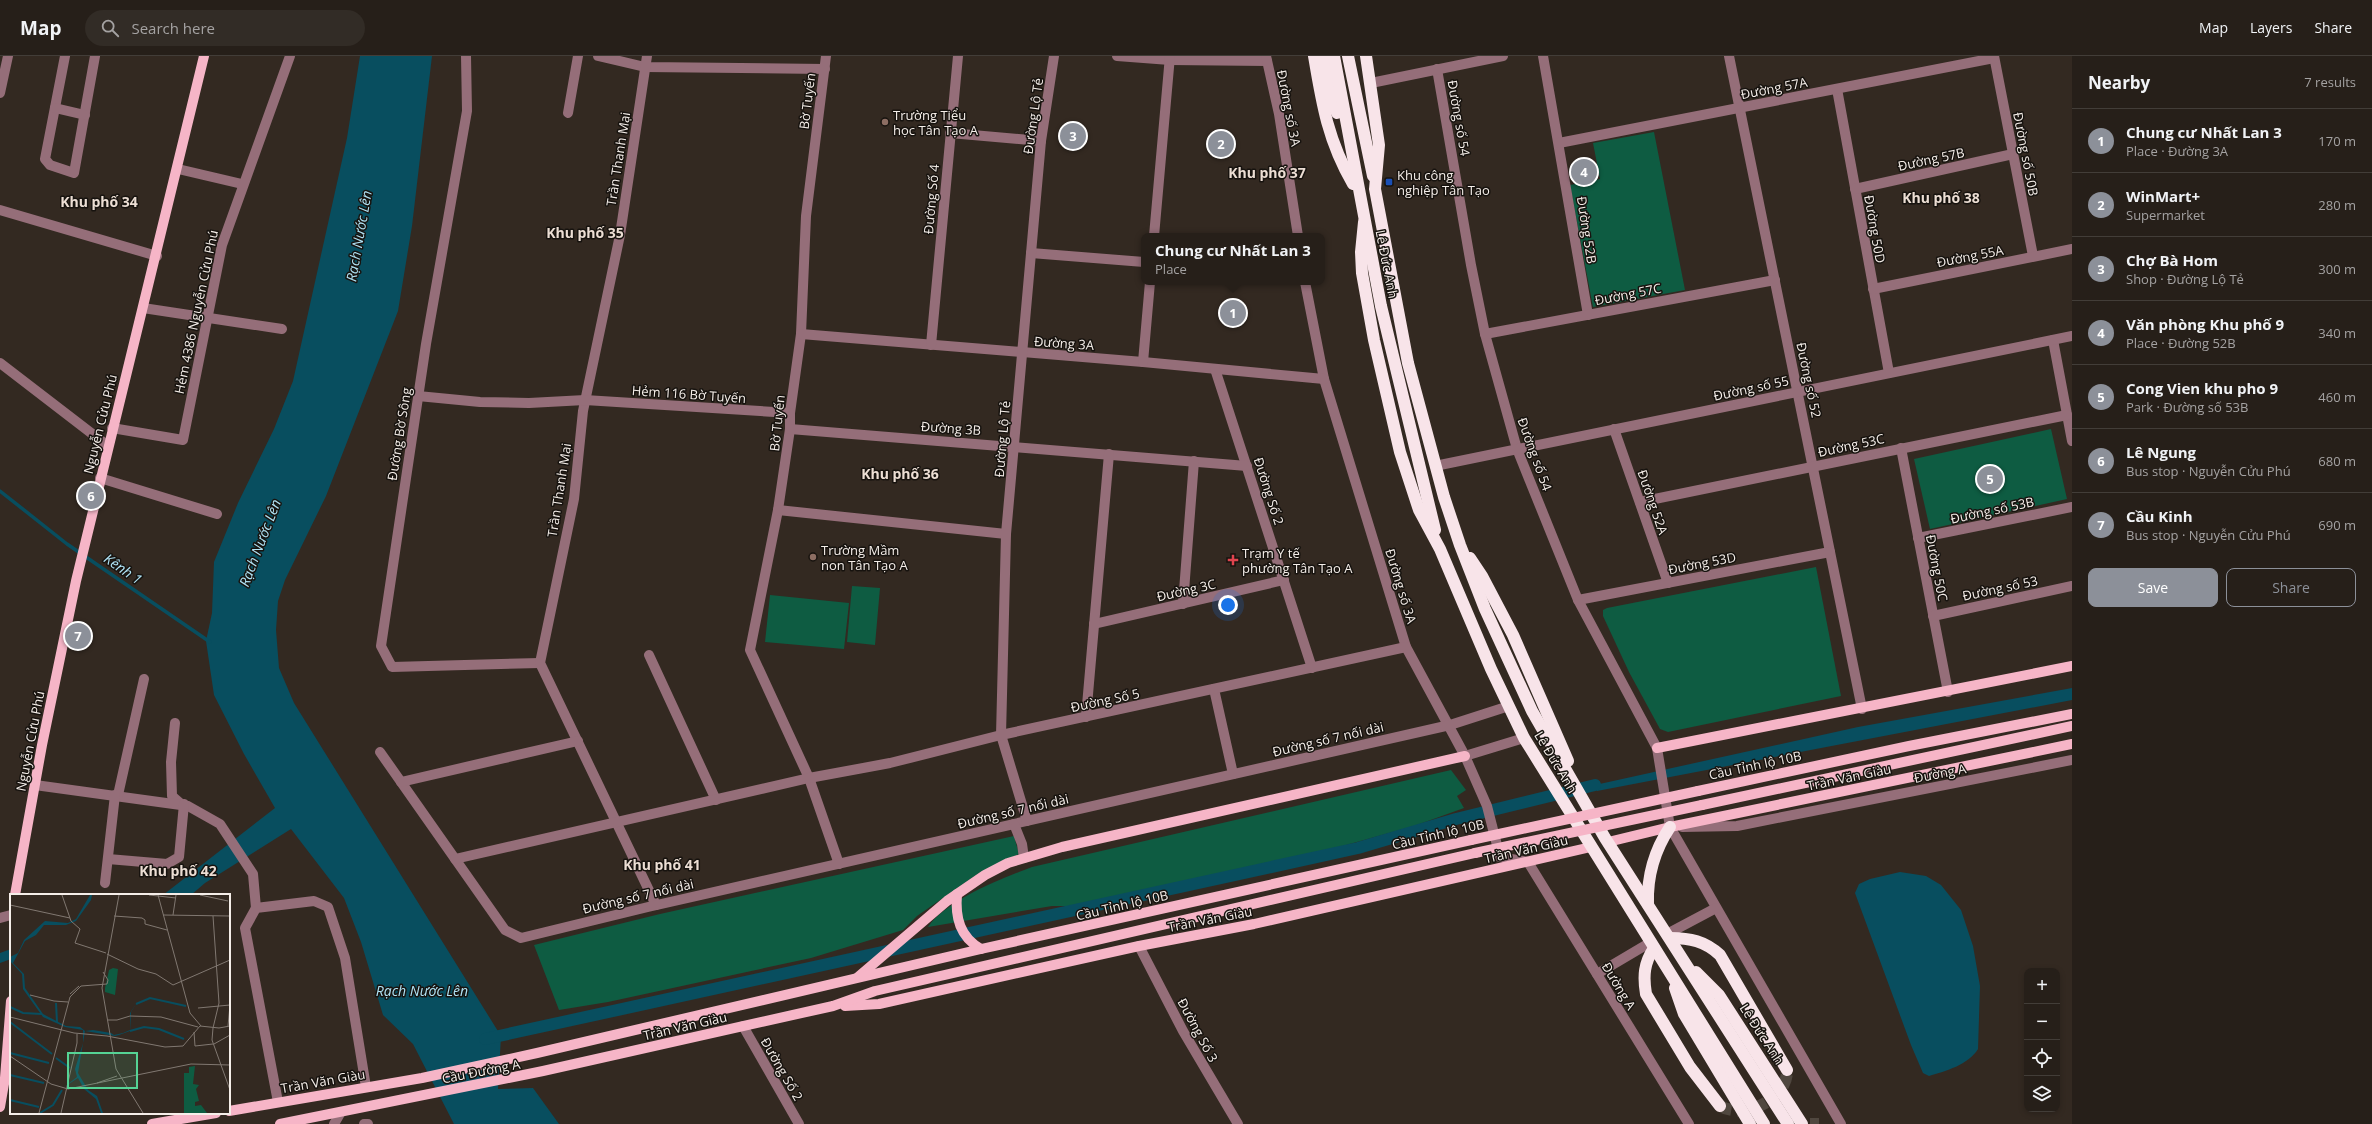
<!DOCTYPE html>
<html lang="en">
<head>
<meta charset="utf-8">
<style>
	:root { --surface:#261f19; --page:#322c26; --text:#f1f3f6; --muted:#a4a2a2; --line:#423d38; --accent:#8c9099 }
	body { margin:0; font-family:"Open Sans",sans-serif; background:var(--page); color:var(--text) }
	.controls { position:absolute; right:12px; bottom:12px; display:grid; overflow:hidden; border-radius:8px; box-shadow:0 2px 6px #0003 }
	.controls button { width:36px; height:36px; display:grid; place-items:center; padding:0; border:0; border-bottom:1px solid var(--line); background:var(--surface); color:var(--text); font:20px sans-serif }
	.you { position:absolute; left:1228px; top:549px; width:14px; height:14px; margin:-10px; border:3px solid #fff; border-radius:50%; background:#1a73e8; box-shadow:0 0 0 6px #1a73e833 }
	.badge { display:grid; place-items:center; width:26px; height:26px; border-radius:50%; background:var(--accent); color:#fff; font-size:13px; font-weight:700 }
	.pin { position:absolute; translate:-50% -50%; border:2px solid #fff; box-shadow:0 1px 4px #0006 }
	.popup { position:absolute; left:1141px; top:177px; width:184px; height:52px; box-sizing:border-box; display:grid; place-content:center; border-radius:8px; background:var(--surface); filter:drop-shadow(0 1px 3px #0005); font-size:13px; white-space:nowrap; color:var(--muted) }
	.popup b { font-size:15px; color:var(--text) }
	.popup::after { content:''; position:absolute; left:50%; top:100%; margin-left:-8px; border:8px solid transparent; border-top-color:var(--surface) }
	.list { margin:0; padding:0; list-style:none }
	h2 { display:flex; justify-content:space-between; align-items:center; height:52px; margin:0; padding:0 16px; font-size:17px }
	h2 small { font-size:13px; font-weight:400; color:var(--muted) }
	.list li { display:grid; grid-template-columns:26px 1fr auto; gap:12px; align-items:center; box-sizing:border-box; height:64px; padding:0 16px; border-top:1px solid var(--line) }
	.list b { display:block; font-size:15px; white-space:nowrap }
	.list p { margin:0; font-size:13px; white-space:nowrap; color:var(--muted) }
	.list em { font-size:13px; font-style:normal; color:var(--muted) }
	.actions { display:flex; gap:8px; padding:12px 16px }
	.actions a { flex:1; padding:9px 0; border:1px solid var(--accent); border-radius:8px; text-align:center; font-size:14px; color:var(--accent) }
	.actions .main { background:var(--accent); color:#fff }
	.icon { flex:none; width:22px; height:22px; fill:none; stroke:currentColor; stroke-width:2; stroke-linecap:round; stroke-linejoin:round }
	.map { position:relative; flex:none; width:2072px; height:1068px; overflow:hidden }
	header { display:flex; align-items:center; gap:24px; box-sizing:border-box; height:56px; padding:0 20px; background:var(--surface); border-bottom:1px solid var(--line) }
	header strong { font-size:19px }
	nav { display:flex; gap:22px; margin-inline-start:auto; font-size:14px }
	.search { width:280px; height:36px; background:var(--page); display:flex; align-items:center; gap:10px; box-sizing:border-box; padding:0 14px; border-radius:22px; color:var(--muted); font-size:15px }
	main { display:flex }
	aside { flex:1; background:var(--surface) }
	.map>svg:first-child { display:block }
	.green { fill:#0e5c42 }
	.water { fill:#084e5f }
	.lines { fill:none; stroke-linecap:round; stroke-linejoin:round }
	.stream { stroke:#084e5f; stroke-width:3.5 }
	.canal { stroke:#084e5f; stroke-width:12 }
	.highway-tunnel { stroke:#50473f; stroke-width:12; stroke-dasharray:12 6; stroke-linecap:butt }
	.minor { stroke:#956e79; stroke-width:10 }
	.major { stroke:#f6b5c7; stroke-width:10 }
	.highway { stroke:#f8e4e9; stroke-width:12 }
	.major-bridge { stroke:#f6b5c7; stroke-width:10 }
	.education-dot { fill:#8d6e63; stroke:#17130f; stroke-width:1.5 }
	.transit-dot { fill:#1a4fb4; stroke:#17130f; stroke-width:1.5 }
	.health-dot { fill:#e0444e; stroke:#17130f; stroke-width:1.5 }
	.labels { text-anchor:middle; stroke-width:3; stroke-linejoin:round; paint-order:stroke }
	.street-label { font-size:13px; fill:#f5eee9; stroke:#17130f }
	.poi-label { font-size:13px; fill:#f5eee9; stroke:#17130f; text-anchor:start }
	.neighbourhood-label { font-size:14px; font-weight:bold; fill:#ecded4; stroke:#17130f }
	.water-label { font-size:14px; font-style:italic; fill:#b0e3f5; stroke:#17130f }
	.inset-river { fill:none; stroke:#084e5f; stroke-width:2 }
	.inset-road { fill:none; stroke:#817871; stroke-width:1 }
	.view { fill:#55d395; fill-opacity:0.15; stroke:#55d395; stroke-width:2 }
	.inset-edge { fill:none; stroke:#f5eee9; stroke-width:2 }
</style>
</head>
<body>
<header>
<strong>Map</strong>
<div class="search"><svg class="icon" aria-label="search" viewBox="0 0 24 24"><circle cx="10" cy="10" r="6"/><path d="M15 15l6 6"/></svg>Search here</div>
<nav><a>Map</a><a>Layers</a><a>Share</a></nav>
</header>
<main>
<div class="map">
<svg width="2072" height="1068" viewBox="0 0 2072 1068">
	<rect width="100%" height="100%" fill="#332921"/>
	<g class="green">
		<path d="M1654 76 1685 234 1593 251 1570 129 1600 123 1593 87Z"/>
		<path d="M2051 373 2067 443 1930 473 1914 403Z"/>
		<path d="M1816 511 1841 640 1668 676 1660 673 1629 616 1603 560V554L1607 552Z"/>
		<path d="M852 530 880 532 875 589 847 586Z"/>
		<path d="M770 539 849 547 844 593 765 586Z"/>
		<path d="M1451 714 1466 734 1457 740 1464 752 1414 770 1339 791 1070 850H1052L928 871C947 844 1000 823 1032 811Z"/>
		<path d="M1014 780 1019 798 979 817 917 860 903 874 811 902 608 946 559 954 534 889 660 858Z"/>
	</g>
	<g class="water">
		<path d="M360 0H432L412 170 398 255 326 440 285 524 278 545 276 574 279 612 294 647 501 980 498 1033 533 1032 559 1068H454L413 988 383 959 361 886 344 842 291 773 205 827 191 839H163L275 752 244 698 214 639 206 585 212 557 214 506 238 447 274 373 293 325 347 82Z"/>
		<path d="M2072 632V644L1597 735 1595 729 1858 671Z"/>
		<path d="M1900 816 1926 820 1941 829 1961 854 1973 890 1980 930 1978 993C1968 1009 1946 1015 1929 1020L1923 1017 1911 989 1855 837 1859 828 1870 823Z"/>
		<path d="M11 893V903L0 907V897Z"/>
	</g>
	<g class="lines">
		<path class="stream" d="M0 435 67 488 210 586"/>
		<path class="canal" d="M485 983 1358 792 1456 763 1595 729"/>
		<g class="highway-tunnel">
			<path d="M1720 1050C1745 1064 1788 1043 1787 1014"/>
			<path d="M1792 1068H1819"/>
		</g>
		<g class="minor">
			<path d="M65 0 45 103 50 109 74 117 95 0"/>
			<path d="M466 0 467 55 426 288 381 590 392 611 540 607"/>
			<path d="M598 0 645 11 825 13"/>
			<path d="M647 0 620 179 583 355 574 443 540 607 656 849"/>
			<path d="M826 0 806 160 801 278 790 357V373L778 454 750 594 809 722 839 808"/>
			<path d="M1117 0 1170 4 1267 5"/>
			<path d="M1266 0 1279 58 1298 180"/>
			<path d="M1543 0 1588 259"/>
			<path d="M1729 0 1862 653"/>
			<path d="M1994 0 2033 200"/>
			<path d="M1437 13 1471 209 1485 278 1517 393 1578 544 1657 692 1670 771 1841 1068"/>
			<path d="M1371 27 1503 0"/>
			<path d="M1837 33 1889 317"/>
			<path d="M0 37 8 0"/>
			<path d="M55 52 85 59"/>
			<path d="M568 57 578 0"/>
			<path d="M950 77 1041 85"/>
			<path d="M1559 87 1994 2"/>
			<path d="M178 113 242 128"/>
			<path d="M1855 133 2013 98"/>
			<path d="M0 154 157 200"/>
			<path d="M1154 180 1170 0"/>
			<path d="M1031 197 1144 206"/>
			<path d="M1305 226 1324 323 1406 591 1465 700 1487 750 1500 801 1528 806 1689 1068"/>
			<path d="M1873 233 2072 193"/>
			<path d="M143 252 282 273"/>
			<path d="M801 278 1143 306 1324 323"/>
			<path d="M1485 278 1775 224"/>
			<path d="M2053 284 2072 385"/>
			<path d="M931 289 958 0"/>
			<path d="M1143 306 1150 226"/>
			<path d="M0 307 108 390"/>
			<path d="M1215 313 1312 612"/>
			<path d="M418 340 480 346 529 347 585 344 790 357"/>
			<path d="M112 372 183 384 222 189 290 0"/>
			<path d="M790 373 1247 410"/>
			<path d="M1614 373 1668 527"/>
			<path d="M1901 392 1948 636"/>
			<path d="M1435 410 2072 280"/>
			<path d="M100 422 217 458"/>
			<path d="M1640 446 2067 359"/>
			<path d="M778 454 1006 478"/>
			<path d="M1918 482 2072 451"/>
			<path d="M1578 544 1830 496"/>
			<path d="M1183 548 1194 405"/>
			<path d="M1933 560 2072 530"/>
			<path d="M1094 568 1284 524"/>
			<path d="M649 599 716 744"/>
			<path d="M1214 633 1233 718"/>
			<path d="M1086 661 1109 398"/>
			<path d="M175 667 171 706 172 740 180 747"/>
			<path d="M380 696 505 874 521 882 648 851 1450 669 1509 650"/>
			<path d="M1465 700 1524 682"/>
			<path d="M401 726 578 685"/>
			<path d="M35 729 188 750 220 768 253 818 256 852"/>
			<path d="M118 739 144 623"/>
			<path d="M1027 765 1001 679 1006 478 1041 85 1054 0"/>
			<path d="M1014 768 1022 788 1024 802"/>
			<path d="M1682 771 1737 770 2072 704"/>
			<path d="M108 803 167 808 179 801 184 748"/>
			<path d="M455 803 809 722 890 707 1001 679 1406 591"/>
			<path d="M105 827 115 739"/>
			<path d="M0 862 11 859"/>
			<path d="M1667 878 1716 852"/>
			<path d="M1139 890 1183 975 1238 1068"/>
			<path d="M1597 918 1651 886"/>
			<path d="M743 970 799 1068"/>
			<path d="M278 1046 245 872 256 852 314 845 328 851 345 902 366 1031"/>
			<path d="M334 1068 341 1056"/>
			<path d="M364 1068H368"/>
		</g>
		<g class="major">
			<path d="M1657 692 2072 610"/>
			<path d="M1698 735 1909 690 2072 658"/>
			<path d="M1702 749 2072 670"/>
			<path d="M1608 786 1670 771 2072 688"/>
			<path d="M957 838C955 862 960 881 981 893"/>
			<path d="M15 839 42 689 76 525 204 0"/>
			<path d="M858 921 947 845 985 819 1008 807 1062 791 1465 700"/>
			<path d="M845 950 879 948 1139 890 1254 868 1591 791"/>
			<path d="M0 1051 5 1022 11 945"/>
			<path d="M229 1055 422 1022 537 997 981 893 1471 784"/>
			<path d="M152 1068 216 1057"/>
			<path d="M280 1068 543 1015 833 950 875 935 1475 797"/>
		</g>
		<g class="highway">
			<path d="M1314 0C1322 48 1328 85 1353 128"/>
			<path d="M1325 0 1331 42 1337 57"/>
			<path d="M1334 0 1381 250 1435 474"/>
			<path d="M1348 0 1373 120"/>
			<path d="M1366 0 1379 89 1375 133 1408 307 1444 441 1460 489 1485 553 1532 655 1605 782 1788 1068"/>
			<path d="M1364 166 1361 196 1362 217 1374 284 1400 396 1419 454 1440 493 1491 613 1524 682 1764 1068"/>
			<path d="M1470 502 1482 520 1513 579 1568 705"/>
			<path d="M1648 848C1647 819 1654 795 1670 771"/>
			<path d="M1670 882C1690 882 1705 885 1720 899L1787 1014"/>
			<path d="M1654 892C1644 907 1643 920 1646 938L1690 1011 1720 1050"/>
			<path d="M1696 916 1719 939 1802 1068"/>
			<path d="M1675 932 1684 958 1750 1068"/>
		</g>
		<g class="major-bridge">
			<path d="M1471 784 1698 735"/>
			<path d="M1475 797 1702 749"/>
		</g>
	</g>
	<g class="education-dot">
		<circle cx="885" cy="66" r="4"/>
		<circle cx="813" cy="501" r="4"/>
	</g>
	<rect class="transit-dot" x="1385" y="122" width="8" height="8" rx="2"/>
	<path class="health-dot" d="M1231 498h4v4h4v4h-4v4h-4v-4h-4v-4h4z"/>
	<g class="labels">
		<g class="street-label">
			<text transform="translate(1774 32) rotate(-11)" y="5">Đường 57A</text>
			<text transform="translate(807 45) rotate(-83)" y="5">Bờ Tuyến</text>
			<text transform="translate(1289 52) rotate(79)" y="5">Đường số 3A</text>
			<text transform="translate(1033 60) rotate(-82)" y="5">Đường Lộ Tẻ</text>
			<text transform="translate(1459 62) rotate(80)" y="5">Đường số 54</text>
			<text transform="translate(2026 98) rotate(79)" y="5">Đường số 50B</text>
			<text transform="translate(618 103) rotate(-81)" y="5">Trần Thanh Mại</text>
			<text transform="translate(1931 103) rotate(-12)" y="5">Đường 57B</text>
			<text transform="translate(931 143) rotate(-85)" y="5">Đường Số 4</text>
			<text transform="translate(1875 173) rotate(80)" y="5">Đường 50D</text>
			<text transform="translate(1587 174) rotate(81)" y="5">Đường 52B</text>
			<text transform="translate(1970 200) rotate(-11)" y="5">Đường 55A</text>
			<text transform="translate(1387 208) rotate(79)" y="5">Lê Đức Anh</text>
			<text transform="translate(1628 238) rotate(-11)" y="5">Đường 57C</text>
			<text transform="translate(196 256) rotate(-78)" y="5">Hẻm 4386 Nguyễn Cửu Phú</text>
			<text transform="translate(1064 287) rotate(4)" y="5">Đường 3A</text>
			<text transform="translate(1809 324) rotate(78)" y="5">Đường số 52</text>
			<text transform="translate(1751 332) rotate(-12)" y="5">Đường số 55</text>
			<text transform="translate(689 338) rotate(4)" y="5">Hẻm 116 Bờ Tuyến</text>
			<text transform="translate(777 367) rotate(-84)" y="5">Bờ Tuyến</text>
			<text transform="translate(100 368) rotate(-76)" y="5">Nguyễn Cửu Phú</text>
			<text transform="translate(951 372) rotate(4)" y="5">Đường 3B</text>
			<text transform="translate(399 378) rotate(-81)" y="5">Đường Bờ Sông</text>
			<text transform="translate(1002 383) rotate(-85)" y="5">Đường Lộ Tẻ</text>
			<text transform="translate(1851 389) rotate(-12)" y="5">Đường 53C</text>
			<text transform="translate(1535 398) rotate(70)" y="5">Đường số 54</text>
			<text transform="translate(559 434) rotate(-81)" y="5">Trần Thanh Mại</text>
			<text transform="translate(1269 435) rotate(72)" y="5">Đường Số 2</text>
			<text transform="translate(1653 446) rotate(71)" y="5">Đường 52A</text>
			<text transform="translate(1992 454) rotate(-12)" y="5">Đường số 53B</text>
			<text transform="translate(1702 507) rotate(-11)" y="5">Đường 53D</text>
			<text transform="translate(1937 512) rotate(79)" y="5">Đường 50C</text>
			<text transform="translate(1401 530) rotate(73)" y="5">Đường số 3A</text>
			<text transform="translate(2000 532) rotate(-12)" y="5">Đường số 53</text>
			<text transform="translate(1186 534) rotate(-13)" y="5">Đường 3C</text>
			<text transform="translate(1105 644) rotate(-12)" y="5">Đường Số 5</text>
			<text transform="translate(1328 683) rotate(-13)" y="5">Đường số 7 nối dài</text>
			<text transform="translate(30 685) rotate(-79)" y="5">Nguyễn Cửu Phú</text>
			<text transform="translate(1556 706) rotate(59)" y="5">Lê Đức Anh</text>
			<text transform="translate(1755 709) rotate(-12)" y="5">Cầu Tỉnh lộ 10B</text>
			<text transform="translate(1940 717) rotate(-11)" y="5">Đường A</text>
			<text transform="translate(1849 721) rotate(-12)" y="5">Trần Văn Giàu</text>
			<text transform="translate(1013 755) rotate(-13)" y="5">Đường số 7 nối dài</text>
			<text transform="translate(1438 778) rotate(-13)" y="5">Cầu Tỉnh lộ 10B</text>
			<text transform="translate(1526 793) rotate(-13)" y="5">Trần Văn Giàu</text>
			<text transform="translate(638 840) rotate(-13)" y="5">Đường số 7 nối dài</text>
			<text transform="translate(1122 849) rotate(-13)" y="5">Cầu Tỉnh lộ 10B</text>
			<text transform="translate(1210 863) rotate(-11)" y="5">Trần Văn Giàu</text>
			<text transform="translate(1619 930) rotate(59)" y="5">Đường A</text>
			<text transform="translate(685 970) rotate(-13)" y="5">Trần Văn Giàu</text>
			<text transform="translate(1198 974) rotate(62)" y="5">Đường Số 3</text>
			<text transform="translate(1762 978) rotate(57)" y="5">Lê Đức Anh</text>
			<text transform="translate(782 1013) rotate(60)" y="5">Đường Số 2</text>
			<text transform="translate(481 1015) rotate(-11)" y="5">Cầu Đường A</text>
			<text transform="translate(323 1025) rotate(-10)" y="5">Trần Văn Giàu</text>
		</g>
		<g class="poi-label">
			<text x="893" y="64">Trường Tiểu<tspan x="893" dy="15">học Tân Tạo A</tspan></text>
			<text x="1397" y="124">Khu công<tspan x="1397" dy="15">nghiệp Tân Tạo</tspan></text>
			<text x="821" y="499">Trường Mầm<tspan x="821" dy="15">non Tân Tạo A</tspan></text>
			<text x="1242" y="502">Trạm Y tế<tspan x="1242" dy="15">phường Tân Tạo A</tspan></text>
		</g>
		<g class="neighbourhood-label">
			<text x="1267" y="122">Khu phố 37</text>
			<text x="1941" y="147">Khu phố 38</text>
			<text x="99" y="151">Khu phố 34</text>
			<text x="585" y="182">Khu phố 35</text>
			<text x="900" y="423">Khu phố 36</text>
			<text x="662" y="814">Khu phố 41</text>
			<text x="178" y="820">Khu phố 42</text>
		</g>
		<g class="water-label">
			<text transform="translate(359 180) rotate(-80)" y="5">Rạch Nước Lên</text>
			<text transform="translate(260 487) rotate(-69)" y="5">Rạch Nước Lên</text>
			<text transform="translate(123 513) rotate(35)" y="5">Kênh 1</text>
			<text x="422" y="940">Rạch Nước Lên</text>
		</g>
	</g>
	<g transform="translate(10 838)">
		<rect width="220" height="220" fill="#332921"/>
		<path d="M103 74 108 75 105 101 95 98V94L99 76ZM185 172 183 190 189 191 186 195 189 207 185 208V212L191 211 197 219H174V179H179V173Z" fill="#0e5c42"/>
		<path d="M80 1H82L81 6 66 27 56 31H34L26 41 15 47 3 69 14 80 15 94 33 120 56 132 70 133 75 137 83 136 101 139 104 141 113 139 120 136V119L128 107 121 118 120 137 109 141 105 142 75 137 68 179 78 196 87 202 93 219H91L86 205 74 195 68 184 54 193 67 183 65 175 73 149V136L55 133 33 123 13 95 12 80 0 67V63L8 59 14 46 35 27 58 29 66 25Z" fill="#084e5f"/>
		<path class="inset-river" d="M46 109 47 128M126 110 140 104 176 112M0 113 13 119 32 120M0 128 42 160M120 137 134 133 149 135 174 145M0 159 39 169M46 164 60 174M0 181 34 189M0 206 29 213M30 219 43 211 52 196"/>
		<path class="inset-road" d="M52 1 61 27 70 35 65 49 96 59M109 1 92 94 106 175 133 219M139 1 166 4M148 1 180 119 191 132M190 1 218 7M0 11 60 24M153 21 220 22M163 21 166 1M104 22 132 24 135 26V30L157 36M203 22 209 109 203 134M97 60 128 75 146 80 163 91 220 66M60 100 69 92M20 101 44 107 58 108M188 114 220 111M0 123 64 139 97 142 155 153 173 152 190 132 209 134 220 132M98 126H107L120 122 151 123 188 133M218 132 220 111M203 134 202 146 220 196M184 138 185 152 203 150M204 150 220 141M0 162 41 190 58 195 181 170 220 171M87 189 107 182M29 219 60 103 71 92 97 90 98 86 93 78M51 219 67 149V140"/>
		<path class="view" d="M58 159H127V194H58Z"/>
		<rect width="220" height="220" class="inset-edge"/>
	</g>
</svg>
<div class="controls">
<button>+</button>
<button>−</button>
<button><svg class="icon" aria-label="locate" viewBox="0 0 24 24"><circle cx="12" cy="12" r="6"/><path d="M12 2v4M12 18v4M2 12h4M18 12h4"/></svg></button>
<button><svg class="icon" aria-label="layers" viewBox="0 0 24 24"><path d="M12 4l9 5-9 5-9-5zM3 14l9 5 9-5"/></svg></button>
</div>
<div class="you"></div>
<div class="pin badge" style="left:1233px;top:257px">1</div>
<div class="popup"><b>Chung cư Nhất Lan 3</b>Place</div>
<div class="pin badge" style="left:1221px;top:88px">2</div>
<div class="pin badge" style="left:1073px;top:80px">3</div>
<div class="pin badge" style="left:1584px;top:116px">4</div>
<div class="pin badge" style="left:1990px;top:423px">5</div>
<div class="pin badge" style="left:91px;top:440px">6</div>
<div class="pin badge" style="left:78px;top:580px">7</div>
</div>
<aside>
<h2>Nearby<small>7 results</small></h2>
<ul class="list">
<li><span class="badge">1</span><div><b>Chung cư Nhất Lan 3</b><p>Place · Đường 3A</p></div><em>170 m</em></li>
<li><span class="badge">2</span><div><b>WinMart+</b><p>Supermarket</p></div><em>280 m</em></li>
<li><span class="badge">3</span><div><b>Chợ Bà Hom</b><p>Shop · Đường Lộ Tẻ</p></div><em>300 m</em></li>
<li><span class="badge">4</span><div><b>Văn phòng Khu phố 9</b><p>Place · Đường 52B</p></div><em>340 m</em></li>
<li><span class="badge">5</span><div><b>Cong Vien khu pho 9</b><p>Park · Đường số 53B</p></div><em>460 m</em></li>
<li><span class="badge">6</span><div><b>Lê Ngung</b><p>Bus stop · Nguyễn Cửu Phú</p></div><em>680 m</em></li>
<li><span class="badge">7</span><div><b>Cầu Kinh</b><p>Bus stop · Nguyễn Cửu Phú</p></div><em>690 m</em></li>
</ul>
<div class="actions"><a class="main">Save</a><a>Share</a></div>
</aside>
</main>
</body>
</html>
